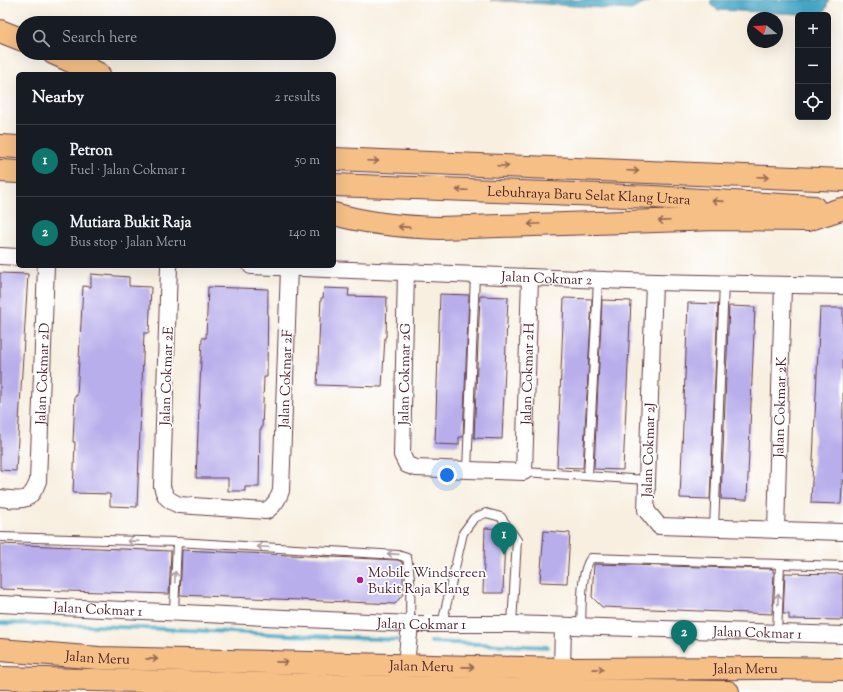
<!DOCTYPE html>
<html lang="en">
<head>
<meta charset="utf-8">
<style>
	:root { --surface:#171b24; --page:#20242c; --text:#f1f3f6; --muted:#9ea1a6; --line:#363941; --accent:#0f766e }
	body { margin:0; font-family:"Sorts Mill Goudy",serif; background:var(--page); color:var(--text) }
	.controls { position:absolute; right:12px; top:12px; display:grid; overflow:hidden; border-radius:6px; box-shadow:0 4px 16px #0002 }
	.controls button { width:36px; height:36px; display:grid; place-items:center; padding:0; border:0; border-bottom:1px solid var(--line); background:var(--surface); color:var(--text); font:20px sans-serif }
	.compass { position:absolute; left:747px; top:12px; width:36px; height:36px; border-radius:50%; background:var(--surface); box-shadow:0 4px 16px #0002; rotate:288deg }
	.you { position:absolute; left:447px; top:475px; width:14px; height:14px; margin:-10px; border:3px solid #fff; border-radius:50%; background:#1a73e8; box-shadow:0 0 0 6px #1a73e833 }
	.badge { display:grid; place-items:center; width:26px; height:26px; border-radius:50%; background:var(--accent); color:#fff; font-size:13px; font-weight:700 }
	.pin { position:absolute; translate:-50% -33px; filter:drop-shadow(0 1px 2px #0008) }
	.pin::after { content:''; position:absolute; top:21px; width:14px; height:12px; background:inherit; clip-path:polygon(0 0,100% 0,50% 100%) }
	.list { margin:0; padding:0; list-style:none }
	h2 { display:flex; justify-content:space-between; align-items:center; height:52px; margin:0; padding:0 16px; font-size:17px }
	h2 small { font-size:13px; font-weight:400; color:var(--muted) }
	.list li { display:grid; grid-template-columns:26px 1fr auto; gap:12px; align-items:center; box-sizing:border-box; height:72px; padding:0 16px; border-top:1px solid var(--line) }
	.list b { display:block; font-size:15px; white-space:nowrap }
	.list p { margin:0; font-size:13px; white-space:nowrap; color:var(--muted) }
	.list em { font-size:13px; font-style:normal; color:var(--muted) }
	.icon { flex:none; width:22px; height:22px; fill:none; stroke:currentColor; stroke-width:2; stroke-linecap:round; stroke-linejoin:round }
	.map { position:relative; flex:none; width:843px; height:692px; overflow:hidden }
	.search { position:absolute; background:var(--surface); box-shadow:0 4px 16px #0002; left:16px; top:16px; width:320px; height:44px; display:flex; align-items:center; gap:10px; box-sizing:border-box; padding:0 14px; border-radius:22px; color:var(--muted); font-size:15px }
	.panel { position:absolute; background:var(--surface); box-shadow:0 4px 16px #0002; left:16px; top:72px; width:320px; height:196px; border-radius:6px }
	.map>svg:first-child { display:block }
	.water { fill:#47a7c6; stroke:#486378 }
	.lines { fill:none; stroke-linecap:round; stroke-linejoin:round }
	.stream { stroke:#47a7c6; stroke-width:4 }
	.building { fill:#b8aeeb }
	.lane-casing { stroke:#643e46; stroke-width:10 }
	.street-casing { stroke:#643e46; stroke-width:18 }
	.highway-casing { stroke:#643e46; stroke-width:24 }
	.lane { stroke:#fff; stroke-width:8 }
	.street { stroke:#fff; stroke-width:16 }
	.highway { stroke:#f5bf86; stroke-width:22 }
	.oneway { stroke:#976754 }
	.oneway2 { stroke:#ae9aa0 }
	.poi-dot { fill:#b5179e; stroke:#fff; stroke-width:1.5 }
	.labels { text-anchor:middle; stroke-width:3.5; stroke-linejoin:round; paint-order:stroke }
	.street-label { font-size:14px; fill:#4a1f2b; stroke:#fff }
	.poi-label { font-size:14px; fill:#4a1f2b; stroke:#fff; text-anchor:start }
</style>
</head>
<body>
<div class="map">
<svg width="843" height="692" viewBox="0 0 843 692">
	<rect width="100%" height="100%" fill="#fff"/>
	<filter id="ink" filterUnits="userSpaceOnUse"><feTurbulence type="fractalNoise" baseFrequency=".025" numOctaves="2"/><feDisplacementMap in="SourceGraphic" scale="8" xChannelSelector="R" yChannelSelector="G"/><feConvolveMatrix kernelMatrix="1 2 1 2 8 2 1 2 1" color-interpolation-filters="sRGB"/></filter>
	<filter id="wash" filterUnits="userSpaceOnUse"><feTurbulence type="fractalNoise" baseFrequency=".012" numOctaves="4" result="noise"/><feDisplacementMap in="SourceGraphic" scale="16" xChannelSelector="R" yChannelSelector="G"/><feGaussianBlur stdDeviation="0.9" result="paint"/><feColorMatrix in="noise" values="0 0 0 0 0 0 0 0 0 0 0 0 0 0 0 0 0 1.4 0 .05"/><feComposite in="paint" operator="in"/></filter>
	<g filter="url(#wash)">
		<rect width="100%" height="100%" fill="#f8efe0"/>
		<g class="water">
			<path d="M490 0H651L631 10Z"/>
			<path d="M711 0H829L825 11 820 15 718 10 711 5Z"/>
		</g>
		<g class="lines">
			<g class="stream">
				<path d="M0 623 101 626 397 640"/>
				<path d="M431 642 548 647"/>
			</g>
		</g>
		<g id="blocks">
			<g class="building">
				<path d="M0 273 28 274 16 471 0 470Z"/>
				<path d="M91 274 129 277V286L151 287 149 333H144L137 507 110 506V494L73 493 75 442H73L75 396H77L83 286 91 287Z"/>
				<path d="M208 287 268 289 267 377H264L262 429H260L259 487H245V491H228V478H196L202 338H206Z"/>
				<path d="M324 288 349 289 348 296 387 297 386 337H385L382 387 317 385 321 298H323Z"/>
				<path d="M440 294 469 295 463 437H459V445L435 444Z"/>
				<path d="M480 296 508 297 502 439 474 438Z"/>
				<path d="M564 298 592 299 583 468 557 467Z"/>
				<path d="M602 300 631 301 623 470 594 469Z"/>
				<path d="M688 303 718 304 710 499 680 498Z"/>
				<path d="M729 306 755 307 747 500 721 499Z"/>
				<path d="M820 308H843V467L841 504 811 503Z"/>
				<path d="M485 528 502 529 505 533 503 593H483Z"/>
				<path d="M544 531 570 533 567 583 540 582Z"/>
				<path d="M0 544 171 551 169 594 0 589Z"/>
				<path d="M182 550 397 560 402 562 403 567V594L395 604 180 595Z"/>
				<path d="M594 564 773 569V572H774L772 614 602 607 592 597Z"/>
				<path d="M785 573 843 574V620L789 619V614H783Z"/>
			</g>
		</g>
	</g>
	<g filter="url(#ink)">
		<use href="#blocks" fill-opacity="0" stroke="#643e46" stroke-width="1"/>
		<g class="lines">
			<g class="lane-casing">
				<g id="lane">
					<path d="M467 470 475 275"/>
					<path d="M524 472 647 480"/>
					<path d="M588 476 598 280"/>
					<path d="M714 528 724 283"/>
					<path d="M0 537 177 542 398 555 407 558C412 579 410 603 410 624"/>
					<path d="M174 612 177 542"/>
					<path d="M442 624 463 533 474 518 486 513 501 517 517 540 512 624"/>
					<path d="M581 627C582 609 580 572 591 558L843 566"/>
					<path d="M777 633 780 564"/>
				</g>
			</g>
			<g class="street-casing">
				<g id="street">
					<path d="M0 256 18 257"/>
					<path id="s1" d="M169 266 162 486C165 498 168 500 179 505L266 511C274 506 278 500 281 491L289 268"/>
					<path id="s2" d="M251 266 654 282 843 286"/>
					<path id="s3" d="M406 272 402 455 407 465 416 468 524 472 530 277"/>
					<path d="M654 282 646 510 659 526 843 532"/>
					<path id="s4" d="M0 498C21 500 30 504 38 481L46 266"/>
					<path id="s5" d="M776 530 783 285"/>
					<path id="s6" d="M0 604 410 624H512L843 635"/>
					<path d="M406 665 410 624"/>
					<path d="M562 669 563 626"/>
				</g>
			</g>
			<g class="highway-casing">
				<g id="highway">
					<path d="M0 31 23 40"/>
					<path d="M53 53 99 74"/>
					<path d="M0 146 18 147"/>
					<path d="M334 159 843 180"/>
					<path d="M0 171 18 172"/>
					<path id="s7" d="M334 185 653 197 814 207"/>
					<path d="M334 214C370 224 402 227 439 228L717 219 807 220 841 209"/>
					<path id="s8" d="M0 650 99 658 562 669 775 668 843 669"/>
					<path d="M0 678 493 689 728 692"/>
				</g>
			</g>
			<use href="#lane" class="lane"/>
			<use href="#street" class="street"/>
			<use href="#highway" class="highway"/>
		</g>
		<defs><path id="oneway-shaft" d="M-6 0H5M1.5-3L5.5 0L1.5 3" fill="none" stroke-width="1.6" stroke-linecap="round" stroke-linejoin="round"/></defs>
		<g class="oneway">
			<use href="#oneway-shaft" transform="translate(373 161) rotate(2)"/>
			<use href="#oneway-shaft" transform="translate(503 166) rotate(2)"/>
			<use href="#oneway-shaft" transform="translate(633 171) rotate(2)"/>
			<use href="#oneway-shaft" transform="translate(763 177) rotate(2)"/>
			<use href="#oneway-shaft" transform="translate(462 190) rotate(-178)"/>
			<use href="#oneway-shaft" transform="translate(718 201) rotate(-176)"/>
			<use href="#oneway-shaft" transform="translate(664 221) rotate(178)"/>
			<use href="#oneway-shaft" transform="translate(534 224) rotate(177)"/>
			<use href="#oneway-shaft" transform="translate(404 227) rotate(-176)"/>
			<use href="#oneway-shaft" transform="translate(152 659) rotate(1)"/>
			<use href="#oneway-shaft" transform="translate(282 662) rotate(1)"/>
			<use href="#oneway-shaft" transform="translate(468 667) rotate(1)"/>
			<use href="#oneway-shaft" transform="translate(598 669) rotate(-1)"/>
		</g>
		<g class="oneway2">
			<use href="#oneway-shaft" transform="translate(133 541) rotate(-178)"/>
			<use href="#oneway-shaft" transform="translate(263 547) rotate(-177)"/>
			<use href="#oneway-shaft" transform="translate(393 554) rotate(-176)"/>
			<use href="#oneway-shaft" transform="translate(175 577) rotate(-88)"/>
			<use href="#oneway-shaft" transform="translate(778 599) rotate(-88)"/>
		</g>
	</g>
	<circle class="poi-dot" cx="360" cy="580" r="4"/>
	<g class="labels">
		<g class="street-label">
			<text dy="5" stroke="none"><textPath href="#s7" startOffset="255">Lebuhraya Baru Selat Klang Utara</textPath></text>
			<text dy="5" stroke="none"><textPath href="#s2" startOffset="296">Jalan Cokmar 2</textPath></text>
			<text dy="5" stroke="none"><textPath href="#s4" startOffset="155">Jalan Cokmar 2D</textPath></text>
			<text transform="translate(404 374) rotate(-89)" y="5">Jalan Cokmar 2G</text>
			<text dy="5" stroke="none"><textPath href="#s3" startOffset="410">Jalan Cokmar 2H</textPath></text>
			<text transform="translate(166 376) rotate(-88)" y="5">Jalan Cokmar 2E</text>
			<text dy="5" stroke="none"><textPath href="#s1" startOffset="472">Jalan Cokmar 2F</textPath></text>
			<text dy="5" stroke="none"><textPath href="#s5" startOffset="123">Jalan Cokmar 2K</textPath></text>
			<text transform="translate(648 450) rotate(-88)" y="5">Jalan Cokmar 2J</text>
			<text dy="5" stroke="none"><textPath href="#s6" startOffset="98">Jalan Cokmar 1</textPath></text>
			<text dy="5" stroke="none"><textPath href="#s6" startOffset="422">Jalan Cokmar 1</textPath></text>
			<text dy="5" stroke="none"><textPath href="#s6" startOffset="758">Jalan Cokmar 1</textPath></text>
			<text dy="5" stroke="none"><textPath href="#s8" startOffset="98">Jalan Meru</textPath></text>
			<text dy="5" stroke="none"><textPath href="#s8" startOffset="422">Jalan Meru</textPath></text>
			<text dy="5" stroke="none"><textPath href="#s8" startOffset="746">Jalan Meru</textPath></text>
		</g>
		<g class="poi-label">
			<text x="368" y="577">Mobile Windscreen<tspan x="368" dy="16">Bukit Raja Klang</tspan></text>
		</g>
	</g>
</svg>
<div class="controls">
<button>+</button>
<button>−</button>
<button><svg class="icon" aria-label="locate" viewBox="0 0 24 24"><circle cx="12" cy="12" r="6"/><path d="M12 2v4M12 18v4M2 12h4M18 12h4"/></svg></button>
</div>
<svg class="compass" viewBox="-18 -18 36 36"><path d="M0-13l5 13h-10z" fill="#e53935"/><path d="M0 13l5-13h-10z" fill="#9ea1a6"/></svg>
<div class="you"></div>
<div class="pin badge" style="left:504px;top:555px">1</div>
<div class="pin badge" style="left:684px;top:653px">2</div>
<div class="search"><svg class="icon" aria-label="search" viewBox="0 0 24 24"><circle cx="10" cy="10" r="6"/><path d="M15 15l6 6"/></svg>Search here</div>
<section class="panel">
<h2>Nearby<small>2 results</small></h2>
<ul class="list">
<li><span class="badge">1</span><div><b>Petron</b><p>Fuel · Jalan Cokmar 1</p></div><em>50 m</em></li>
<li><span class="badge">2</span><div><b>Mutiara Bukit Raja</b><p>Bus stop · Jalan Meru</p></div><em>140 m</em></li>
</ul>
</section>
</div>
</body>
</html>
